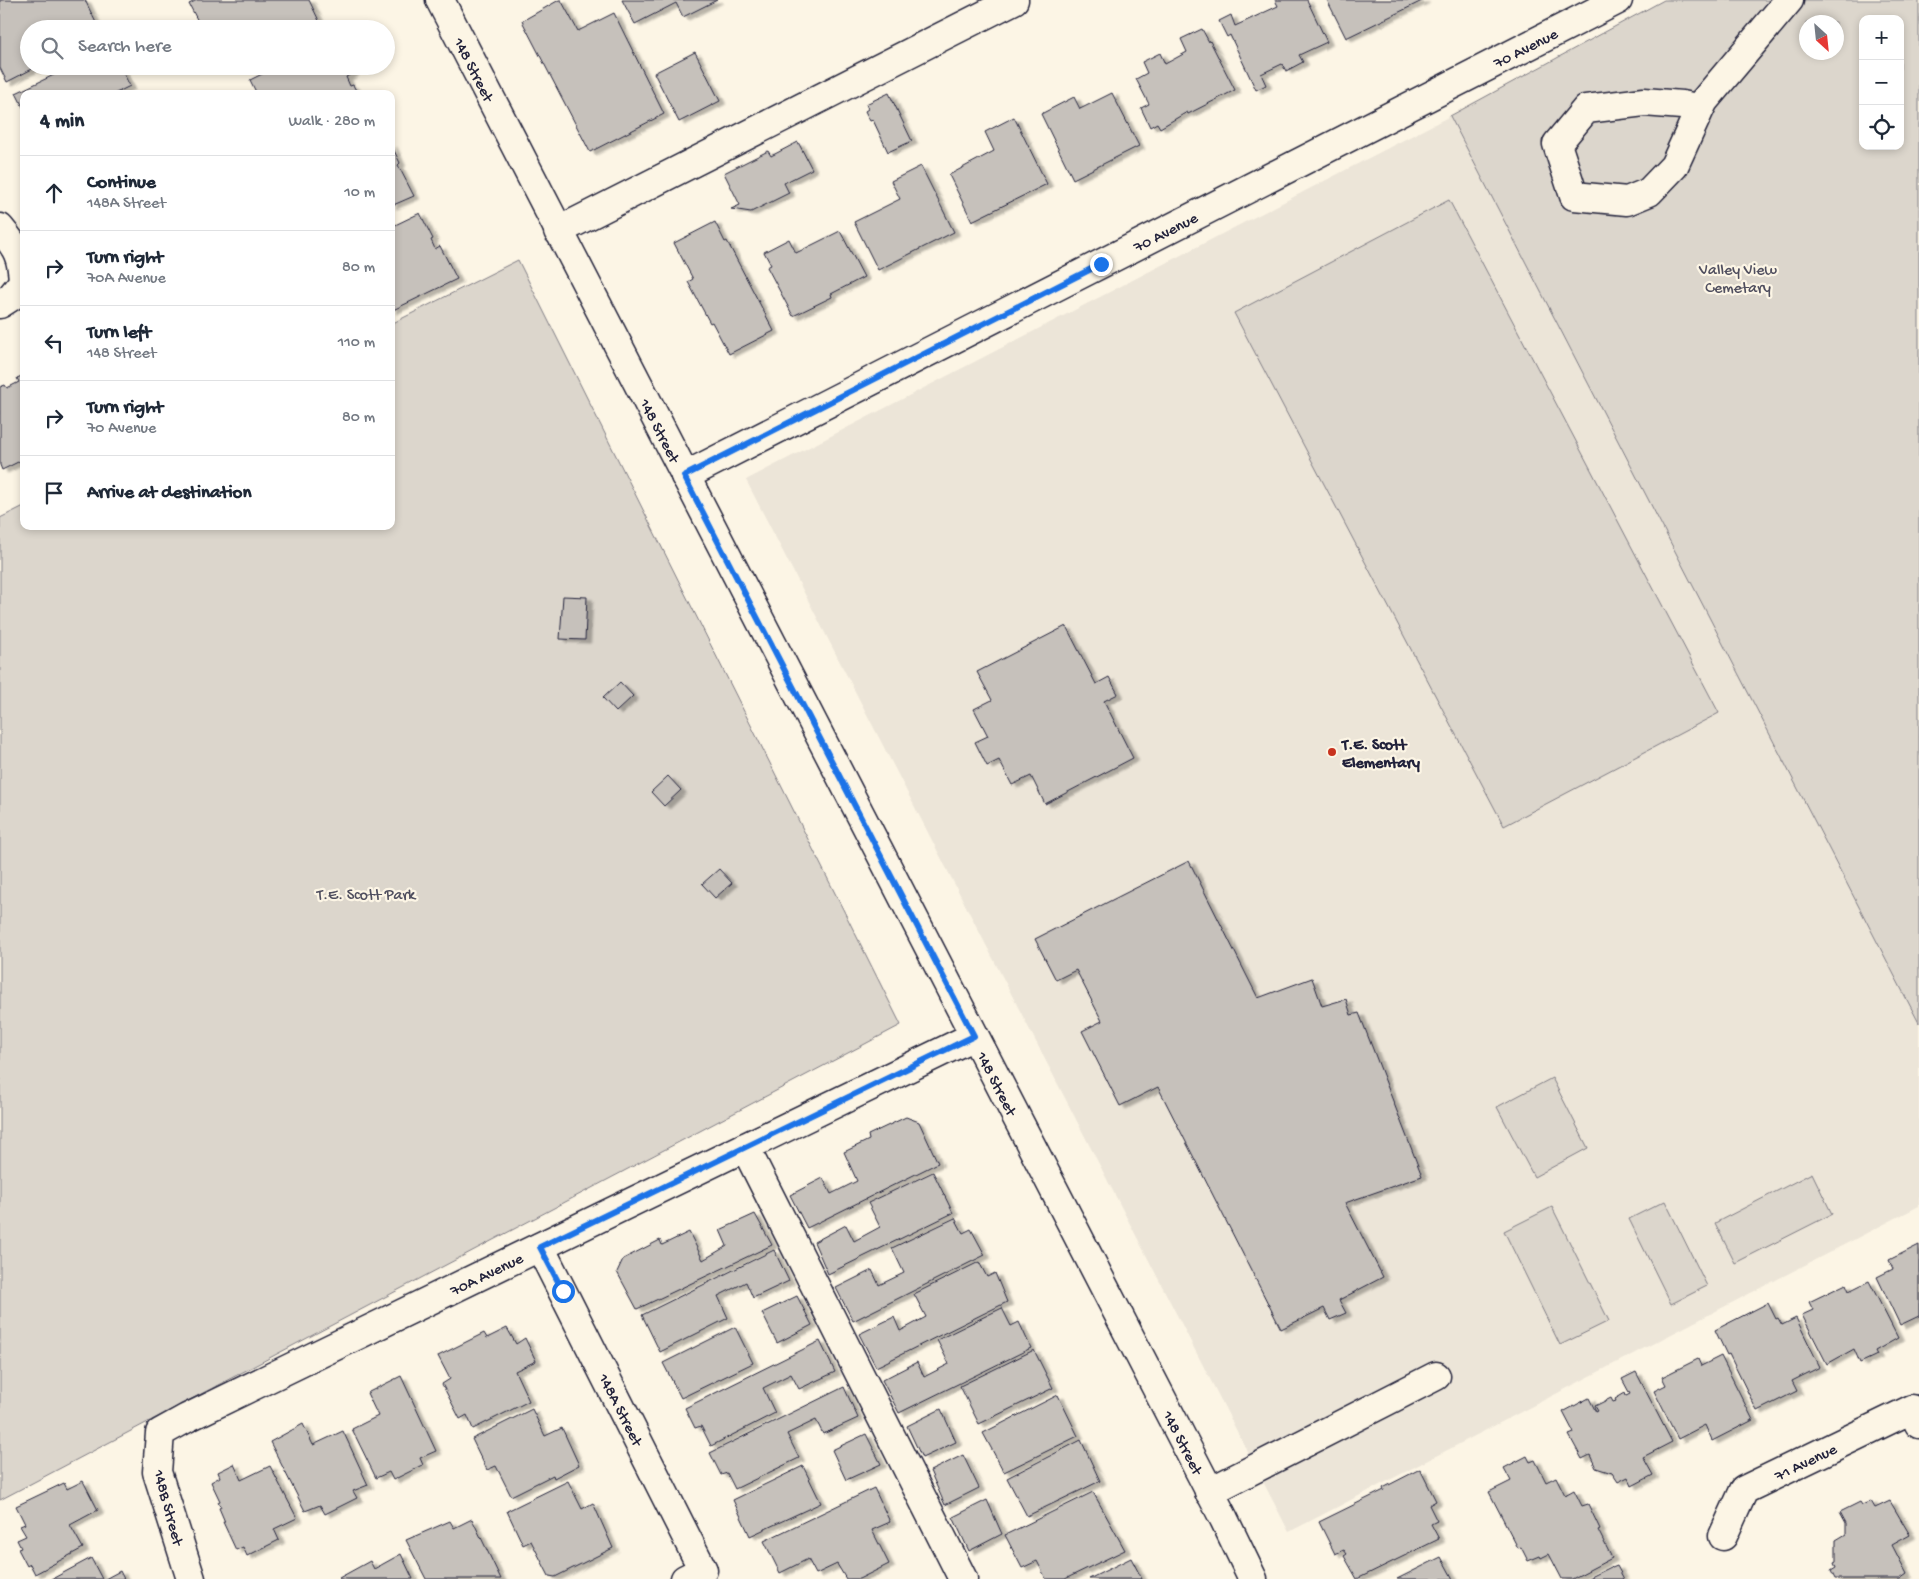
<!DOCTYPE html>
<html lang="en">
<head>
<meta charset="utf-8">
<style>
	:root { --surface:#fff; --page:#f2f2f3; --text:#1f2937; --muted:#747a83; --line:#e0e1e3 }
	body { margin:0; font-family:"Gochi Hand",sans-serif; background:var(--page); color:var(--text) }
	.controls { position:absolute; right:15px; top:15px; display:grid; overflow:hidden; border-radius:10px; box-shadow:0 2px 8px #0003 }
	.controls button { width:45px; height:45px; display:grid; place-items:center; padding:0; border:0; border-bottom:1px solid var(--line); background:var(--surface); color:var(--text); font:25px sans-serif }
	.compass { position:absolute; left:1799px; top:15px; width:45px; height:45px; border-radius:50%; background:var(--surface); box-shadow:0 2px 8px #0003; rotate:153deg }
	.stop { position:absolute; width:15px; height:15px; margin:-11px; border:4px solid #1a73e8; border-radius:50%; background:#fff }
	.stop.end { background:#1a73e8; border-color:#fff; box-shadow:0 1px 5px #0008 }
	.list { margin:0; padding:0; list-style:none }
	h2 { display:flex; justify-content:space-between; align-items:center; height:65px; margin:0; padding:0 20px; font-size:21px }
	h2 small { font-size:16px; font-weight:400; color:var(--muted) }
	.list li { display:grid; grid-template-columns:32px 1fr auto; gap:15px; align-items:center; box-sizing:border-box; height:75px; padding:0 20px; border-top:1px solid var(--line) }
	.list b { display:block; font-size:19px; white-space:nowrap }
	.list p { margin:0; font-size:16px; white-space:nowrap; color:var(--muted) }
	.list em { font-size:16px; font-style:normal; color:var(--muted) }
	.icon { flex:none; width:28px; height:28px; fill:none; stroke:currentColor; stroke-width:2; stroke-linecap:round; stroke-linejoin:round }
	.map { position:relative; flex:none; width:1919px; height:1579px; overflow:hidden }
	.search { position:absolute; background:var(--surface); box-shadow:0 2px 8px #0003; left:20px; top:20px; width:375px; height:55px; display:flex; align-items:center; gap:12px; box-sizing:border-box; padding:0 18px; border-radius:28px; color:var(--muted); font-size:19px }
	.panel { position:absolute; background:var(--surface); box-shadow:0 2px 8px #0003; left:20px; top:90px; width:375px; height:440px; border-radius:10px }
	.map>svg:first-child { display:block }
	.built { fill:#ece5d8 }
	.green { fill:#dcd6cc; stroke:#7f7c84; fill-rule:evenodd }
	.building { fill:#c6c1bb; stroke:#22223b; filter:url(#shadow) }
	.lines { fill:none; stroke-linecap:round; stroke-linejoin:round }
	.minor-casing { stroke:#22223b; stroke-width:31 }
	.minor { stroke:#fcf5e5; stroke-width:28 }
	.route { stroke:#1a73e8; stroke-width:6 }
	.poi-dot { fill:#c8321e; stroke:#fcf5e5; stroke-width:2 }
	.labels { text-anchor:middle; stroke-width:4.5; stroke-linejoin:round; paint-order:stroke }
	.street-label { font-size:16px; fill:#22223b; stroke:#fcf5e5 }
	.park-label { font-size:16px; fill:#504f5f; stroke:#fcf5e5 }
	.poi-label { font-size:16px; font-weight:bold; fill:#22223b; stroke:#fcf5e5; text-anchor:start }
</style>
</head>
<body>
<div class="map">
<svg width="1919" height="1579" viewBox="0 0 1919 1579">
	<defs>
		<filter id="shadow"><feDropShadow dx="5.5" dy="3" stdDeviation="1" flood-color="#0004"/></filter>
	</defs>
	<rect width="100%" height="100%" fill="#fcf5e5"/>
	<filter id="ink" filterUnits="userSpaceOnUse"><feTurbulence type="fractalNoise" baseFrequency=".02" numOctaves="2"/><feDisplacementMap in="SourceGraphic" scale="10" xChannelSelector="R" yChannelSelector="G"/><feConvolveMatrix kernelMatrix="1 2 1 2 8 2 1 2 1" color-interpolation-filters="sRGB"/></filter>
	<g filter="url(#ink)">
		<path class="built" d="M1450 116 1919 1023V1206L1289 1532 746 480Z"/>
		<g class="green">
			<path d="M1664 0H1919V1023L1450 116ZM1863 19H1900V146H1863ZM1806 22H1836V52H1806Z"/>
			<path d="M1449 200 1719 713 1504 826 1234 313Z"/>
			<path d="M518 260 901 1025 0 1500V518L24 506V526H391V324Z"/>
			<path d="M1552 1078 1588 1148 1534 1177 1497 1107Z"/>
			<path d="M1812 1173 1832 1214 1735 1263 1715 1223Z"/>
			<path d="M1665 1201 1707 1286 1671 1304 1629 1219Z"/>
			<path d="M1552 1207 1609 1321 1560 1345 1504 1231Z"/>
		</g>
		<g class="building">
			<path d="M0 0H85L99 29H29V66H38L7 82 0 68Z"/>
			<path d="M197 0H309L323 29H222L219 23 207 29H202L189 4Z"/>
			<path d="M559 0H561L578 31 614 13 664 114 590 152 522 21Z"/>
			<path d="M622 0H717L683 17 676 3 635 24Z"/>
			<path d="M1275 0H1307L1327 42 1299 55 1303 62 1286 71 1282 64 1261 74 1266 85 1256 90 1230 35 1227 37 1219 21 1231 15 1235 26 1278 6Z"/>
			<path d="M1327 0H1424L1346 38Z"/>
			<path d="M1202 29 1209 42 1210 41 1235 90 1188 114 1187 112 1160 128 1157 123 1150 127 1141 108 1149 104 1136 79 1147 73 1142 62 1160 53 1165 64 1187 52 1181 39Z"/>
			<path d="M695 52 720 101 679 122 654 73Z"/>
			<path d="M67 66H120L130 86 114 94H24V109L16 93 60 72V70Z"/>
			<path d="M278 66H350L353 73 346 77 350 86 353 85 358 94H257L250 80Z"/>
			<path d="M889 93 912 141 888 152 873 120 870 121 865 111 868 109 866 104Z"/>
			<path d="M1112 93 1139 146 1073 179 1041 114 1074 97 1080 109Z"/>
			<path d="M1014 117 1047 184 972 221 949 175 994 151 985 132Z"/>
			<path d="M798 142 812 169 784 183 789 193 751 212 731 209 740 205 724 173 768 151 771 156Z"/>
			<path d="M391 144 400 163 398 165 414 196 391 206Z"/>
			<path d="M921 166 954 232 878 270 854 222 900 199 891 181Z"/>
			<path d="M420 213 433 239 431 240 435 249 440 246 457 279 391 311V227Z"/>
			<path d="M715 222 725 242 727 241 774 331 729 354 712 322 710 323 688 282 693 279 674 243Z"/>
			<path d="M840 231 864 277 831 294 832 297 793 316 767 267 771 265 764 252 789 239 796 253Z"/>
			<path d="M24 375V469L20 461 2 470 0 465V387L5 385 7 388 19 382 17 378Z"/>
			<path d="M563 596 587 597 585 640 560 639Z"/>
			<path d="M1066 626 1096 684 1109 677 1118 694 1104 701 1133 758 1045 804 1031 776 1012 785 999 760 987 766 975 742 988 736 974 709 992 700 977 672Z"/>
			<path d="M620 682 633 696 616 712 603 698Z"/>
			<path d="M668 776 681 790 664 806 651 792Z"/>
			<path d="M1189 861 1258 998 1312 978 1322 1006 1346 999 1351 1015 1359 1013 1422 1176 1345 1203 1383 1277 1339 1300 1346 1313 1330 1320 1324 1308 1281 1329 1158 1087 1120 1106 1082 1031 1102 1021 1076 970 1056 980 1035 939Z"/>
			<path d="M719 869 732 883 715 898 702 884Z"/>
			<path d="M906 1117 919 1122 938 1163 807 1228 790 1195 823 1178 831 1194 857 1181 844 1152 869 1140 868 1135Z"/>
			<path d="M933 1172 953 1213 828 1274 814 1242 846 1225 854 1241 880 1227 868 1203Z"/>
			<path d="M755 1214 772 1245 637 1309 617 1272 623 1259 660 1240 662 1245 689 1232 703 1260 727 1246 720 1230Z"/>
			<path d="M955 1218 963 1233 971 1229 985 1255 853 1321 836 1288 872 1270 879 1285 904 1273 892 1248Z"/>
			<path d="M1919 1245V1316L1900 1325 1877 1277 1893 1269 1889 1260Z"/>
			<path d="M774 1250 789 1281 753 1298 746 1282 718 1296 728 1318 660 1352 642 1315Z"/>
			<path d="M979 1262 987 1277 995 1273 1007 1302 876 1367 859 1334 894 1317 900 1331 926 1317 914 1294Z"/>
			<path d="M1869 1281 1898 1338 1875 1351 1877 1355 1860 1363 1854 1349 1827 1364 1802 1315 1813 1310 1809 1302 1846 1284 1849 1291Z"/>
			<path d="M797 1296 812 1325 777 1343 762 1313Z"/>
			<path d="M1768 1303 1776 1319 1778 1318 1782 1325 1796 1318 1820 1367 1792 1381 1797 1391 1757 1411 1729 1354 1727 1355 1715 1330Z"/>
			<path d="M1002 1308 1011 1326 1019 1322 1031 1348 899 1413 882 1380 917 1362 924 1377 949 1364 937 1340Z"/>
			<path d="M735 1327 753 1363 681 1398 663 1363Z"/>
			<path d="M507 1328 516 1344 525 1338 536 1361 515 1371 529 1401 473 1429 467 1415 460 1419 442 1384 450 1379 438 1356 484 1333 487 1338Z"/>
			<path d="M820 1341 835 1372 799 1389 791 1374 763 1388 775 1413 711 1446 701 1426 695 1428 685 1408Z"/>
			<path d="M1034 1350 1053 1388 979 1424 960 1386Z"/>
			<path d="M1721 1356 1753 1420 1712 1441 1705 1425 1678 1439 1654 1391 1666 1385 1662 1377 1698 1359 1701 1366Z"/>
			<path d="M1636 1372 1672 1442 1643 1457 1653 1475 1632 1486 1628 1477 1618 1482 1612 1473 1596 1468 1590 1455 1582 1459 1569 1435 1574 1433 1563 1412 1589 1398 1596 1412 1598 1411 1595 1406 1611 1398 1613 1402 1616 1401 1615 1399 1625 1393 1626 1396 1630 1394 1622 1379Z"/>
			<path d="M401 1376 436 1451 420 1458 423 1465 393 1480 389 1472 376 1478 352 1429 378 1416 367 1393Z"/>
			<path d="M844 1387 858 1418 823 1434 816 1420 787 1434 799 1458 735 1489 727 1473 721 1475 710 1453Z"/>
			<path d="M1058 1395 1078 1436 1004 1472 983 1433Z"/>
			<path d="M532 1409 545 1436 562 1428 579 1465 554 1478 553 1475 511 1496 496 1466 487 1470 472 1439Z"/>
			<path d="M941 1409 956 1442 922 1458 907 1426Z"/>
			<path d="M303 1424 313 1445 343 1431 368 1485 353 1491 357 1498 325 1514 320 1505 305 1511 270 1442Z"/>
			<path d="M866 1434 881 1464 846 1480 832 1450Z"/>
			<path d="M1081 1440 1100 1481 1027 1516 1007 1478Z"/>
			<path d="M963 1455 979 1488 945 1505 930 1471Z"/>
			<path d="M1527 1456 1530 1462 1535 1460 1546 1482 1556 1477 1565 1495 1574 1490 1582 1506 1588 1504 1600 1529 1598 1530 1612 1558 1572 1579H1562L1549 1554 1541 1558 1540 1556 1528 1561 1521 1547 1518 1548 1489 1492 1511 1481 1504 1468Z"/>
			<path d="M234 1464 241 1480 270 1466 297 1518 274 1529 279 1540 247 1556 243 1547 236 1550 223 1522H225L219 1508 221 1507 218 1502 220 1501 211 1482 220 1477 218 1472Z"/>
			<path d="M803 1466 821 1503 750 1536 733 1500Z"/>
			<path d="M1420 1469 1436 1501 1429 1505 1437 1521 1431 1524 1439 1539 1357 1579 1344 1556 1347 1554 1344 1550 1335 1554 1319 1522 1384 1490 1383 1488Z"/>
			<path d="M83 1481 98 1510 70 1525 83 1548 35 1574 30 1564 27 1566 18 1549 21 1548 17 1540 26 1536 20 1526 25 1524 16 1506 64 1483 67 1489Z"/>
			<path d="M568 1481 582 1509 593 1503 613 1548 555 1577 549 1576 531 1541 523 1545 507 1511Z"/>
			<path d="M874 1488 890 1522 872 1530 889 1564 859 1579H846L837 1564 816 1574 808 1559 780 1573 764 1541Z"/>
			<path d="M1093 1492 1125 1550 1065 1579H1046L1037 1561 1022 1568 1005 1535Z"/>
			<path d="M987 1500 1002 1534 969 1551 953 1517Z"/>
			<path d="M1871 1501 1875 1508 1890 1501 1910 1535 1892 1545 1907 1574 1900 1579H1835L1831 1571 1836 1568 1834 1563 1836 1562V1540L1846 1534V1523L1840 1512 1860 1502 1862 1505Z"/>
			<path d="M472 1519 501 1579H426L406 1540 450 1521 454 1528Z"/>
			<path d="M401 1554 413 1579H340L339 1578 370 1561 374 1569Z"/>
			<path d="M1441 1557 1453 1579H1397Z"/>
			<path d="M91 1558 102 1579H52Z"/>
			<path d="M1131 1558 1142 1579H1089Z"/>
			<path d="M1617 1566 1624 1579H1587L1611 1567 1612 1568Z"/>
			<path d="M120 1571 124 1579H105Z"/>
		</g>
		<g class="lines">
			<g class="minor-casing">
				<g id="minor">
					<path d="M440 0 1224 1519 1253 1579"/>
					<path d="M1700 109 1682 105 1644 102 1586 109 1557 144 1574 196 1627 201 1649 192 1674 166 1700 109 1704 101 1789 0"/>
					<path d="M0 228C17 248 22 256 23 282L11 297 0 304"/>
					<path d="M558 231 1014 0"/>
					<path d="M685 476 1618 0"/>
					<path d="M745 1147 963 1579"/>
					<path d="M540 1247 703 1570 685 1579"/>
					<path d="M1209 1492 1436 1376"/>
					<path d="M1723 1536 1744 1490 1912 1409 1919 1424"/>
					<path d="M191 1579 157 1472 160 1433 187 1418 974 1036"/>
				</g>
			</g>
			<use href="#minor" class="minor"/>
		</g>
	</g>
	<g class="lines" filter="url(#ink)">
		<path class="route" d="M563 1291 540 1247 974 1036 684 476 1101 264"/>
	</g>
	<circle class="poi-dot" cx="1332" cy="752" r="5"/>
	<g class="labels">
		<g class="street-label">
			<text transform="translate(1525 47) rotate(-27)" y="6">70 Avenue</text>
			<text transform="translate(475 69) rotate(63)" y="6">148 Street</text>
			<text transform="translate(1165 231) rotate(-27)" y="6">70 Avenue</text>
			<text transform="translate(661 430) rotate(63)" y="6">148 Street</text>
			<text transform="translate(998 1083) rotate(63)" y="6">148 Street</text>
			<text transform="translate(486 1273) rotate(-26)" y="6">70A Avenue</text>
			<text transform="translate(622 1409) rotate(63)" y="6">148A Street</text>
			<text transform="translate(1184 1442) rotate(63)" y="6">148 Street</text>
			<text transform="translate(1805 1461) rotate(-26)" y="6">71 Avenue</text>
			<text transform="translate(170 1507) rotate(75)" y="6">148B Street</text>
		</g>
		<g class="park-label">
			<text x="1738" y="274">Valley View<tspan x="1738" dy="18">Cemetary</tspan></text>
			<text x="366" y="899">T.E. Scott Park</text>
		</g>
		<g class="poi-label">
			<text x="1342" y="749">T.E. Scott<tspan x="1342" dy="18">Elementary</tspan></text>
		</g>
	</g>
</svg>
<div class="controls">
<button>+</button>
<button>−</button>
<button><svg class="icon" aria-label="locate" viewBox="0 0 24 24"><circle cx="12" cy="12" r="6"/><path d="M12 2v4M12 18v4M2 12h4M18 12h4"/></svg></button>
</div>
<svg class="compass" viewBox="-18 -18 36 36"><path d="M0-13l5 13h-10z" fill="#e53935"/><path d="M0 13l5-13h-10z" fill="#747a83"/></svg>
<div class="stop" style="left:563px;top:1291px"></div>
<div class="stop end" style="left:1101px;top:264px"></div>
<div class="search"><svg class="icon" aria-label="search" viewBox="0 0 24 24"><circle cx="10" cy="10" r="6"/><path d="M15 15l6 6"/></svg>Search here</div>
<section class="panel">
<h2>4 min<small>Walk · 280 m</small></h2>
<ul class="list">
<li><svg class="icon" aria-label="ahead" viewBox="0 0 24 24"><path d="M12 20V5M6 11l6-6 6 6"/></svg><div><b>Continue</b><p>148A Street</p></div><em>10 m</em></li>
<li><svg class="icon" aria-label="right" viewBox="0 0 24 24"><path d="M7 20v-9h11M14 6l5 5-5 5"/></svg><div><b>Turn right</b><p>70A Avenue</p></div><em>80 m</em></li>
<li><svg class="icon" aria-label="left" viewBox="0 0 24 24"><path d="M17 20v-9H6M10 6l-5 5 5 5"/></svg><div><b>Turn left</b><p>148 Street</p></div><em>110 m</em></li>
<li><svg class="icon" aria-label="right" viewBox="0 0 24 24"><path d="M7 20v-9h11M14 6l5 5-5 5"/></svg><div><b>Turn right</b><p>70 Avenue</p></div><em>80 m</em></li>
<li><svg class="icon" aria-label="arrive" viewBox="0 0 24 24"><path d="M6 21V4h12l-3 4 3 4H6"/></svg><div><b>Arrive at destination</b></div></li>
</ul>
</section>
</div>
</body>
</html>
